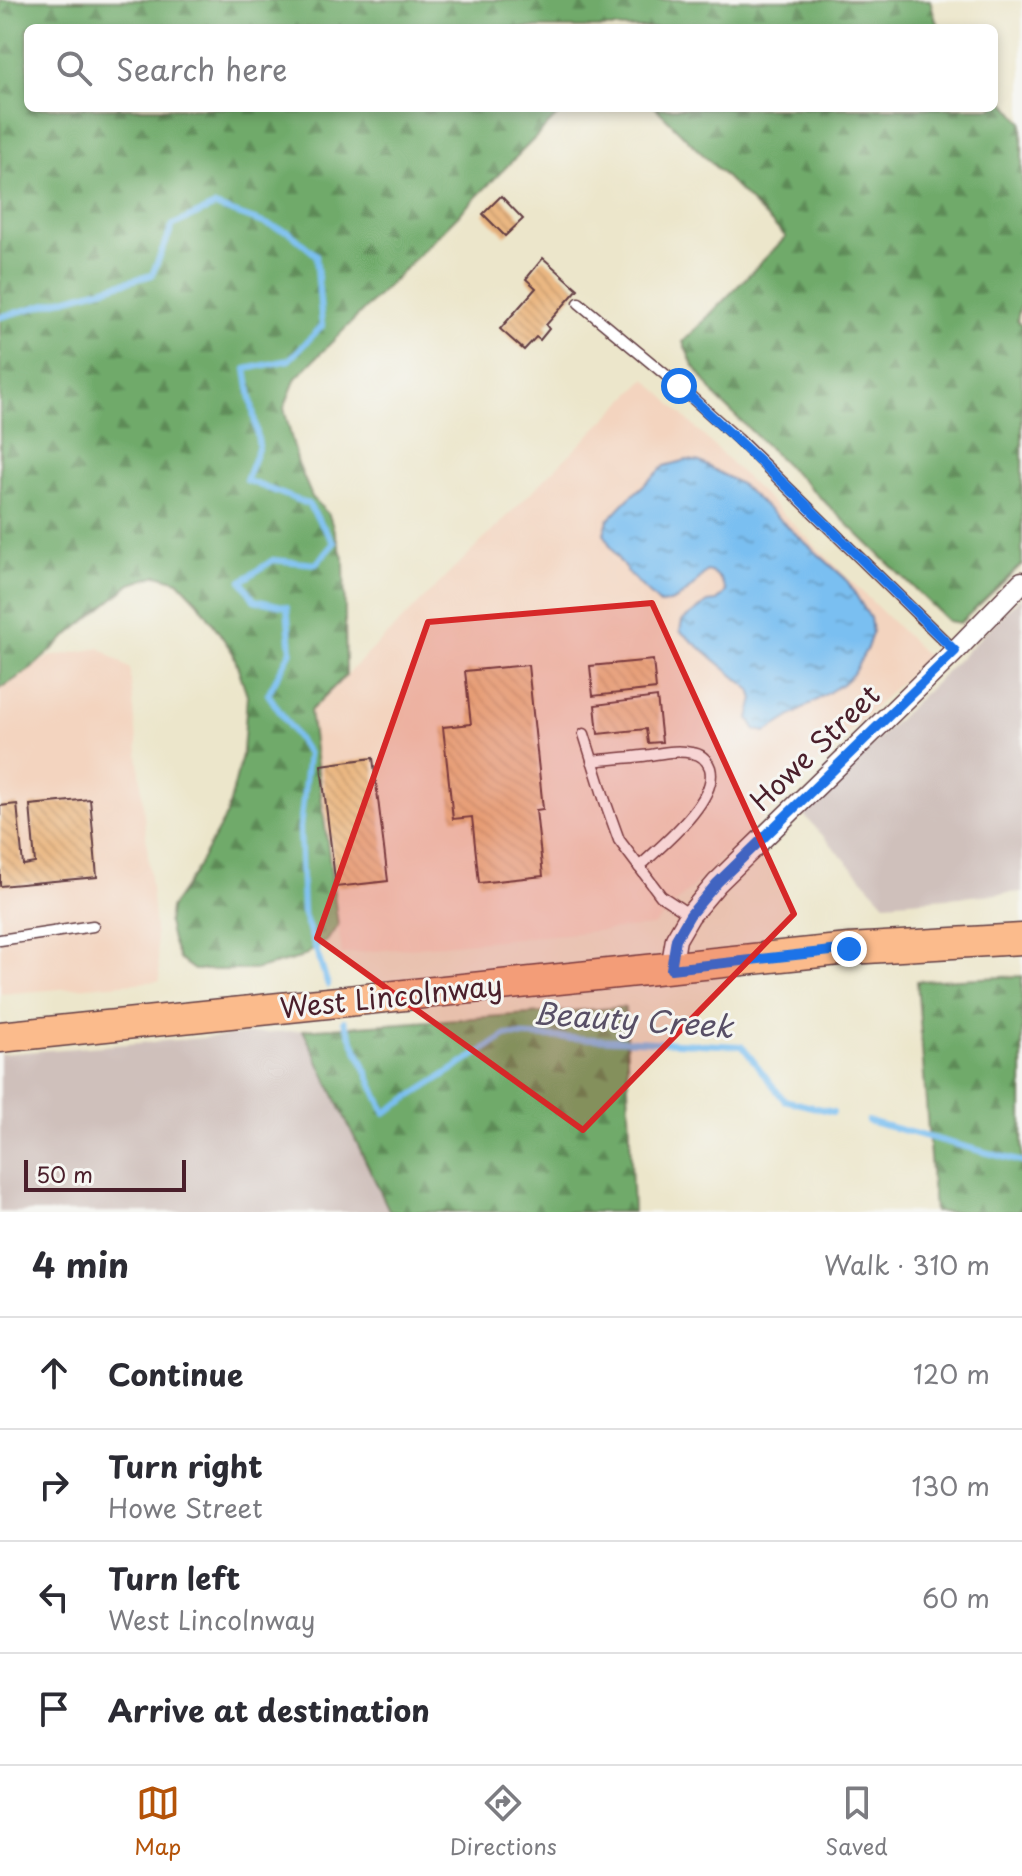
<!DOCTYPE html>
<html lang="en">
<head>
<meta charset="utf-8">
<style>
	:root { --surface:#fff; --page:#f7f7f7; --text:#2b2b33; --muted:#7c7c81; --line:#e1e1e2; --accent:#b45309 }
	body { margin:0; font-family:"Playpen Sans",sans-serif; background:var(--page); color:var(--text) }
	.scale { position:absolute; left:24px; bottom:20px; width:162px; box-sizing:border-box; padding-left:8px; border:4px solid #4a1f2b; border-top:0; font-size:22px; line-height:28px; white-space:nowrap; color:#4a1f2b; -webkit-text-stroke:6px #f6f6f2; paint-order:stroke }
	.stop { position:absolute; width:24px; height:24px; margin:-18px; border:6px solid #1a73e8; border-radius:50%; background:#fff }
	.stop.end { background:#1a73e8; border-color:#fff; box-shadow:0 2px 8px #0008 }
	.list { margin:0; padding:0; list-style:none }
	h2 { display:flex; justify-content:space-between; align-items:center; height:104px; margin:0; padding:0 32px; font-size:34px }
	h2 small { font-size:26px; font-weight:400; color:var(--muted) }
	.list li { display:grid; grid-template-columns:52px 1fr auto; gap:24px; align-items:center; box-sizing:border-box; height:112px; padding:0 32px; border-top:2px solid var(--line) }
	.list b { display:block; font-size:30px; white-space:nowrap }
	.list p { margin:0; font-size:26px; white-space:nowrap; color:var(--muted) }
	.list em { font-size:26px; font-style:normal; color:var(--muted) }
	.icon { flex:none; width:44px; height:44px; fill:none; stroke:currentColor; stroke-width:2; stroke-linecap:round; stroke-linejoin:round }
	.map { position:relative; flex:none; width:1022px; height:1212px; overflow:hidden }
	.search { position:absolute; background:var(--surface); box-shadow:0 4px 12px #0003; left:24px; right:24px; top:24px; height:88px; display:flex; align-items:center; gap:20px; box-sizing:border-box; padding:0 28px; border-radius:12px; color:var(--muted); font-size:30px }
	.sheet { height:552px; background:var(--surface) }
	nav { display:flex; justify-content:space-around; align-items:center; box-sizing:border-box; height:112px; border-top:2px solid var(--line); background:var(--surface); font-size:22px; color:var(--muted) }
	nav a { display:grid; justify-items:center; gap:4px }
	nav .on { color:var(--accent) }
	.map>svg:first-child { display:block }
	.built { fill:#f3d4bf }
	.industrial { fill:#cfc0bb }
	.forest { fill:url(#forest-firs); stroke:#5c644a; stroke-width:2 }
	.water { fill:url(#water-ripples); stroke:#626f8e; stroke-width:2 }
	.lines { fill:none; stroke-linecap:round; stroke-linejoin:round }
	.stream { stroke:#7abff1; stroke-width:6 }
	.building { fill:url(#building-back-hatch) }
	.service-casing { stroke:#623d43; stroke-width:13 }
	.minor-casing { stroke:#623d43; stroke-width:23 }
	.primary-casing { stroke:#623d43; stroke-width:33 }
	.service { stroke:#fff; stroke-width:10 }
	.minor { stroke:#fff; stroke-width:20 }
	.primary { stroke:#fbbb8c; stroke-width:30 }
	.route { stroke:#1a73e8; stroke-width:10 }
	.marked { fill:#d62828; fill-opacity:0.2; stroke:#d62828; stroke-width:6; stroke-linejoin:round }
	.labels { text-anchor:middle; stroke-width:6; stroke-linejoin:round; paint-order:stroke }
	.street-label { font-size:28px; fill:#4a1f2b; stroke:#f6f6f2 }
	.water-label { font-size:30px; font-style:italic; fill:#584f66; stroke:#f6f6f2 }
</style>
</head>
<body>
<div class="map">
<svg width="1022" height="1212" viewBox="0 0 1022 1212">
	<defs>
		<pattern id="forest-firs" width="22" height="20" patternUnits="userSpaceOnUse" patternTransform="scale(2)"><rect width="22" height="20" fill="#6faa6a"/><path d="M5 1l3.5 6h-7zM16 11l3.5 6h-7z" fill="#5d8a57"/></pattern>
		<pattern id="water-ripples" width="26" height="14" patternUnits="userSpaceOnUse" patternTransform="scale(2)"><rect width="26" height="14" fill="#7abff1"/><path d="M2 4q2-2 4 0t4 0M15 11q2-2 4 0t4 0" fill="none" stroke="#669bc3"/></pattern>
		<pattern id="building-back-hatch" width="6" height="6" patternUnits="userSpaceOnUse" patternTransform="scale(2)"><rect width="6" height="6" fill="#eab782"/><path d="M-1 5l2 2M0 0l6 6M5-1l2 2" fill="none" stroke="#ca9d70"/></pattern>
	</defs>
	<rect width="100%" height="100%" fill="#f6f6f2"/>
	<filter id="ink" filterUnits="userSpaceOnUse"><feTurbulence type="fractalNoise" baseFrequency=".0125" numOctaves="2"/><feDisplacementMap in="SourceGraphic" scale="16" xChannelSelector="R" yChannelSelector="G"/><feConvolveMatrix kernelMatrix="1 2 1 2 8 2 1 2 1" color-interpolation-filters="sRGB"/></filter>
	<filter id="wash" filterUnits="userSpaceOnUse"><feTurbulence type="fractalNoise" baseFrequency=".006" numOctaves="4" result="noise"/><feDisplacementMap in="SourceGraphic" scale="32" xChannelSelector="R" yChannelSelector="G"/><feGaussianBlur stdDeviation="1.8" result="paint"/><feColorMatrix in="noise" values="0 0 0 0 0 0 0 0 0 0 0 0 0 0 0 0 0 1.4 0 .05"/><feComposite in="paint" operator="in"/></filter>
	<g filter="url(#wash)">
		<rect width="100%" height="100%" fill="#ece6cb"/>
		<g class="built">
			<path d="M646 379 927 656 653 926 342 954 310 711Z"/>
			<path d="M100 648 130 669 160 981 0 994V689L49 657Z"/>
		</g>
		<g class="industrial">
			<path d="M1022 596V892L885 903 803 814Z"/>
			<path d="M303 1030 390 1212H0V1054Z"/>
		</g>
		<g class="forest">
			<path d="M0 0H930L936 21 942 28H28V108H565L296 378 284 408 298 464 312 497 329 515 344 561 346 675 310 711 338 925 327 941 300 958 254 970H194L179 959 172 940 168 923 170 908 194 873 227 814 243 751 247 695 233 653 198 602 178 581 157 575 131 584 67 636 31 669 0 689Z"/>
			<path d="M994 89 1022 122V298L1017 321 1022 326V564L960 623 948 621 717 398 692 363 683 342 786 237 656 108H994Z"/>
			<path d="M1022 976V1212H934L917 981Z"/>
			<path d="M625 1007 633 1212H390L303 1030Z"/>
		</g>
		<path class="water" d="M687 460 700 462 740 484 846 579 870 618 872 633 867 648 853 674 842 684 766 732 756 730 749 718 754 699 751 690 680 631 682 621 708 602 717 601 726 592C723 581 718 573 707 571 700 576 698 582 692 587 684 596 672 603 660 604 634 579 619 567 604 533L608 520 626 501 665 466Z"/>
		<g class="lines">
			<g class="stream">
				<path d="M0 317 152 275 173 225 215 206 289 232 316 255 322 326 289 360 246 369 259 446 246 480 308 504 334 543 316 564 273 560 242 581 254 600 287 607 291 651 268 694 308 754 300 828 303 912 328 985"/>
				<path d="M344 1021 385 1113 507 1035 742 1046 784 1100 833 1112"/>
				<path d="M868 1121 1022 1162"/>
			</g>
		</g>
		<g id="blocks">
			<g class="building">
				<path d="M501 196 523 219 505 236 483 214Z"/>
				<path d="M543 258 578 289 546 325 549 329 540 340 536 337 524 350 500 329 536 288 526 279Z"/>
				<path d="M653 660 656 689 593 696 590 666Z"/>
				<path d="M528 665 543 809 536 810 543 876 479 883 472 817 453 819 443 727 471 724 465 671Z"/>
				<path d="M657 697 662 742 648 743 646 729 598 734 595 705Z"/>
				<path d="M373 758 388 881 336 887 321 765Z"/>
				<path d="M90 799 97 877 0 886V806L17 804 23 865 35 863 30 805Z"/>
			</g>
		</g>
	</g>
	<g filter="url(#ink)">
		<use href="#blocks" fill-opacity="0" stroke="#623d43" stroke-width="2"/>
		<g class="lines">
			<g class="service-casing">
				<g id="service">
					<path d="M579 303 679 386 738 439 955 651"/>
					<path d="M584 734 605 801 619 840 661 896 690 915"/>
					<path d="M592 761C609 759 626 758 642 756 659 754 675 749 692 753 701 754 707 760 710 768 719 800 660 847 639 867"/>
					<path d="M0 940 93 926"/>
				</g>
			</g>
			<g class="minor-casing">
				<path id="minor" d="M671 969 676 939 690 915 717 883 955 651 1022 582"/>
			</g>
			<g class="primary-casing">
				<path id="primary" d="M0 1037 849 949 1022 939"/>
			</g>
			<use href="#service" class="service"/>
			<use href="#minor" class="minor"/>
			<use href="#primary" class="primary"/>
		</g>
	</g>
	<g class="lines" filter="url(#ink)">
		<path class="route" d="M679 386 794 493 955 651 717 883 690 915 676 939 671 969 849 949"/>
	</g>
	<path class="marked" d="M652 603 794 914 583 1130 317 938 428 622Z"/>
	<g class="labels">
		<g class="street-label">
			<text transform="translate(815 748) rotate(-44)" y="10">Howe Street</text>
			<text transform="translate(391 997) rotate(-6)" y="10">West Lincolnway</text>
		</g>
		<g class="water-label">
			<text transform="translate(633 1021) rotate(4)" y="10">Beauty Creek</text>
		</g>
	</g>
</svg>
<div class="scale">50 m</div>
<div class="stop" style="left:679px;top:386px"></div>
<div class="stop end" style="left:849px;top:949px"></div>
<div class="search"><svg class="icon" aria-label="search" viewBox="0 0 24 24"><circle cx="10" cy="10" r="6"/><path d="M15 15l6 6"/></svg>Search here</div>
</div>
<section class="sheet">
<h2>4 min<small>Walk · 310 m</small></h2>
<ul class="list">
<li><svg class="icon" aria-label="ahead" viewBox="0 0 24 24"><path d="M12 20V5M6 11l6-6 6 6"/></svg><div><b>Continue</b></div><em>120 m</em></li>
<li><svg class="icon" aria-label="right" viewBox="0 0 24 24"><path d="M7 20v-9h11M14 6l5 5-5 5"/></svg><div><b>Turn right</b><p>Howe Street</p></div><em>130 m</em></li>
<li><svg class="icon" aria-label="left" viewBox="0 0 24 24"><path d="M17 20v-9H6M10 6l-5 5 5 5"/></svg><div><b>Turn left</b><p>West Lincolnway</p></div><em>60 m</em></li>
<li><svg class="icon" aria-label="arrive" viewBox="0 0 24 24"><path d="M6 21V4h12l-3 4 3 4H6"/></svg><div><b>Arrive at destination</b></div></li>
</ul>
</section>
<nav>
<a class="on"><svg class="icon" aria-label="map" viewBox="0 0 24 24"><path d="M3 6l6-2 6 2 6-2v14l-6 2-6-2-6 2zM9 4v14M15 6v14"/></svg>Map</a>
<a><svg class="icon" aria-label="directions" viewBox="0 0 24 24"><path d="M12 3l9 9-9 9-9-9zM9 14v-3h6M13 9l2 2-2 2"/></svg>Directions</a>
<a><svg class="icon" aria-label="saved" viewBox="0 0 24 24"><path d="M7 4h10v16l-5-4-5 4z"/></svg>Saved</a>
</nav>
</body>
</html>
